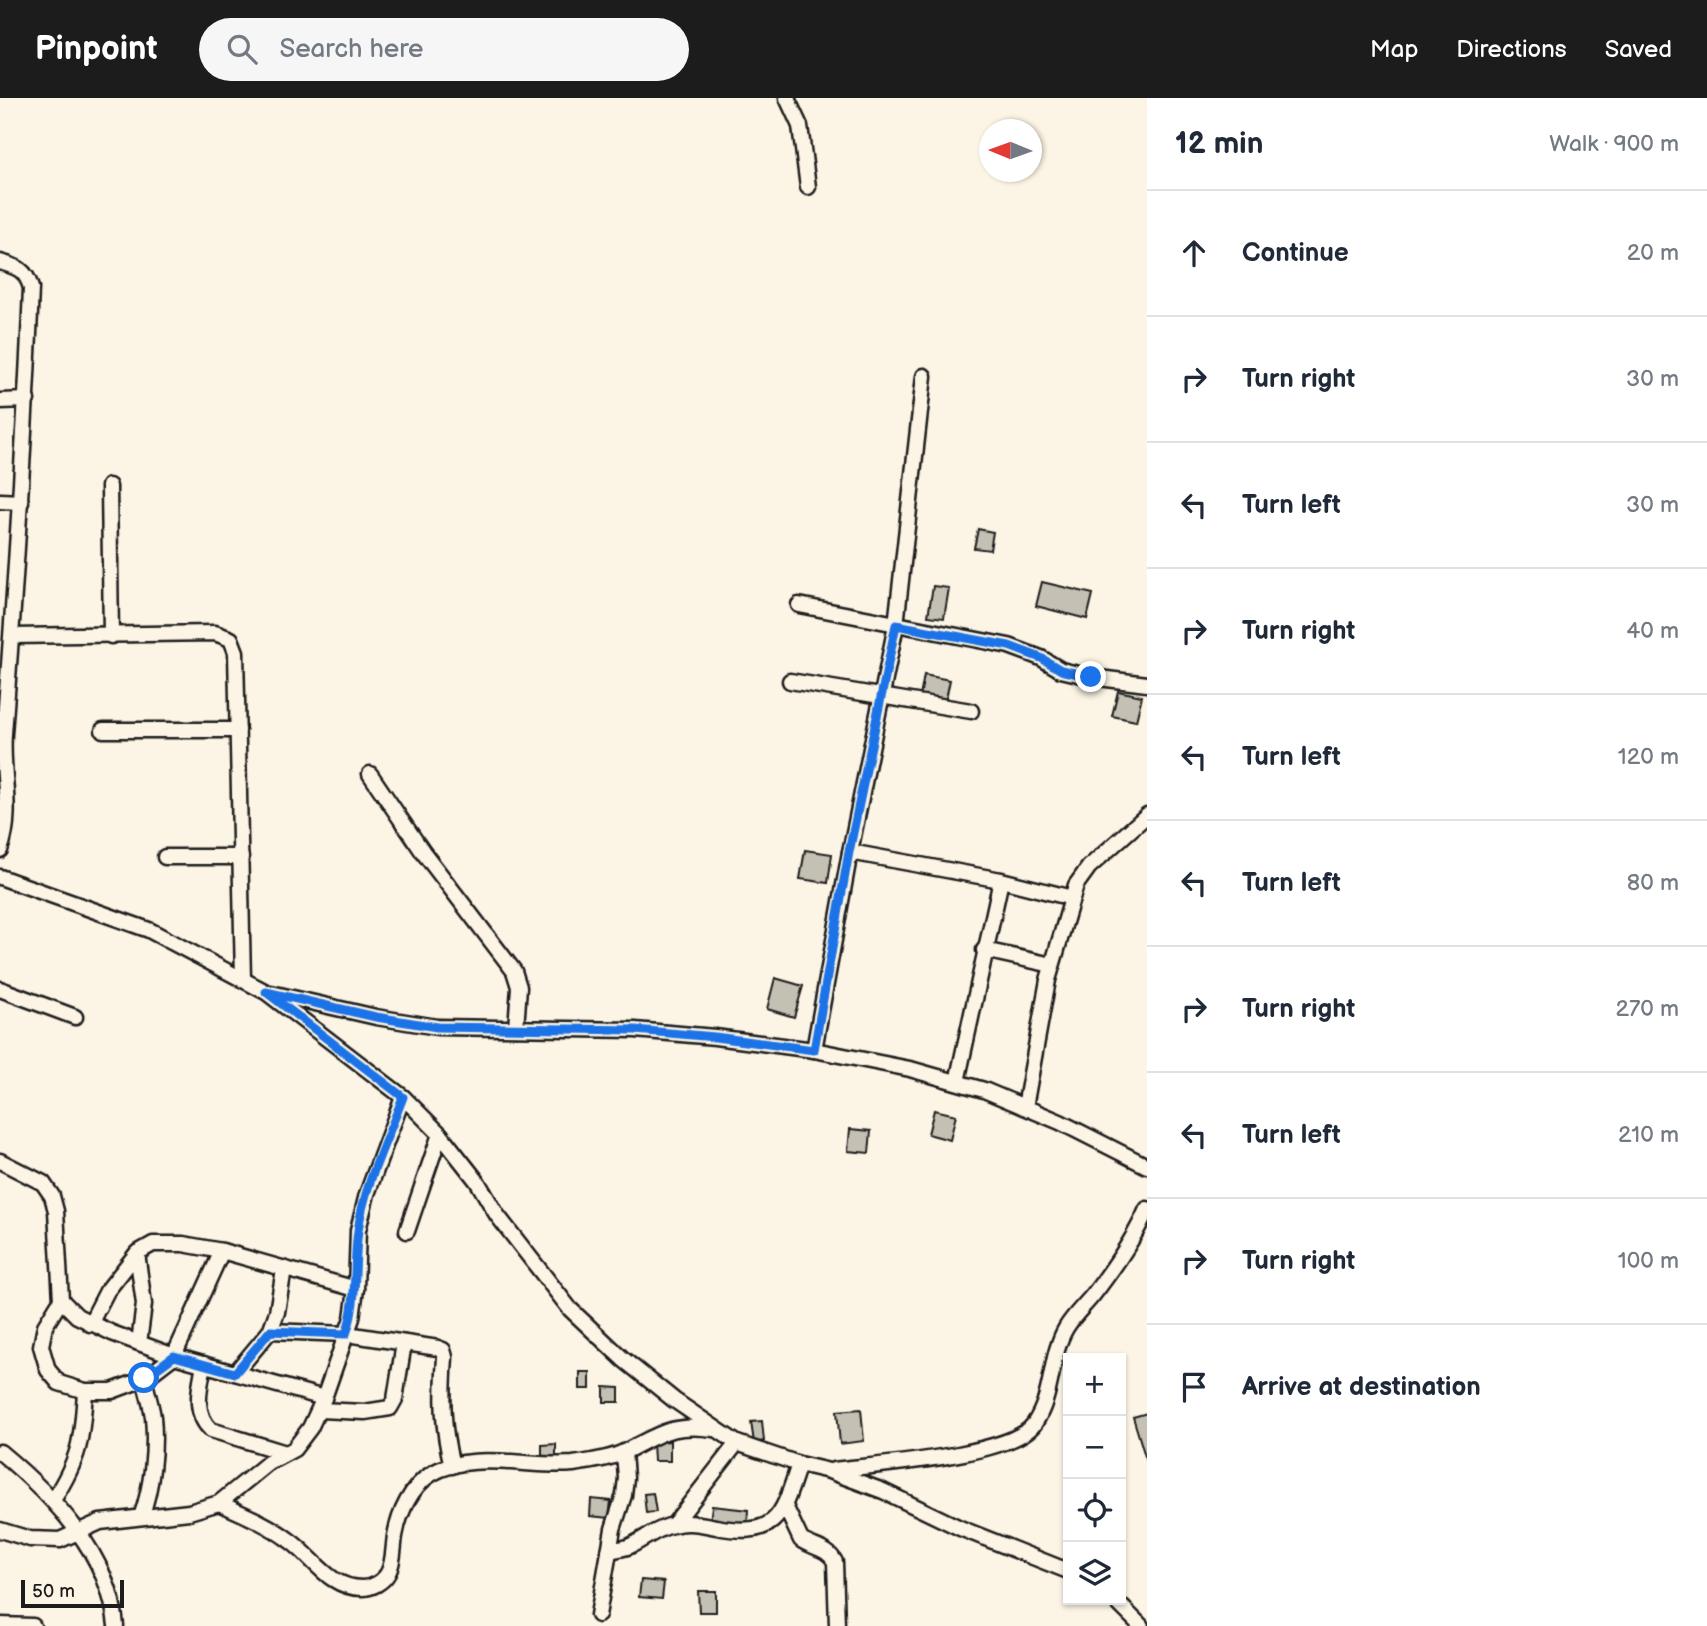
<!DOCTYPE html>
<html lang="en">
<head>
<meta charset="utf-8">
<style>
	:root { --surface:#fff; --page:#f6f6f7; --text:#1f2937; --muted:#747a83; --line:#e0e1e3; --accent:#1c1c1c }
	body { margin:0; font-family:"Balsamiq Sans",sans-serif; background:var(--page); color:var(--text) }
	.controls { position:absolute; right:21px; bottom:21px; display:grid; overflow:hidden; border-radius:0px; box-shadow:0 2px 5px #0004 }
	.controls button { width:63px; height:63px; display:grid; place-items:center; padding:0; border:0; border-bottom:2px solid var(--line); background:var(--surface); color:var(--text); font:35px sans-serif }
	.compass { position:absolute; left:979px; top:21px; width:63px; height:63px; border-radius:50%; background:var(--surface); box-shadow:0 2px 5px #0004; rotate:271deg }
	.scale { position:absolute; left:21px; bottom:18px; width:103px; box-sizing:border-box; padding-left:7px; border:4px solid #1c1c1c; border-top:0; font-size:19px; line-height:24px; white-space:nowrap; color:#1c1c1c; -webkit-text-stroke:5px #fcf5e5; paint-order:stroke }
	.stop { position:absolute; width:21px; height:21px; margin:-16px; border:5px solid #1a73e8; border-radius:50%; background:#fff }
	.stop.end { background:#1a73e8; border-color:#fff; box-shadow:0 2px 7px #0008 }
	.list { margin:0; padding:0; list-style:none }
	h2 { display:flex; justify-content:space-between; align-items:center; height:91px; margin:0; padding:0 28px; font-size:30px }
	h2 small { font-size:23px; font-weight:400; color:var(--muted) }
	.list li { display:grid; grid-template-columns:46px 1fr auto; gap:21px; align-items:center; box-sizing:border-box; height:126px; padding:0 28px; border-top:2px solid var(--line) }
	.list b { display:block; font-size:26px; white-space:nowrap }
	.list em { font-size:23px; font-style:normal; color:var(--muted) }
	.icon { flex:none; width:38px; height:38px; fill:none; stroke:currentColor; stroke-width:2; stroke-linecap:round; stroke-linejoin:round }
	.map { position:relative; flex:none; width:1147px; height:1528px; overflow:hidden }
	header { display:flex; align-items:center; gap:42px; box-sizing:border-box; height:98px; padding:0 35px; background:var(--accent); color:#fff }
	header strong { font-size:33px }
	nav { display:flex; gap:38px; margin-inline-start:auto; font-size:24px }
	.search { width:490px; height:63px; background:var(--page); display:flex; align-items:center; gap:18px; box-sizing:border-box; padding:0 24px; border-radius:38px; color:var(--muted); font-size:26px }
	main { display:flex }
	aside { flex:1; background:var(--surface) }
	.map>svg:first-child { display:block }
	.building { fill:#c4c0b3; stroke:#1c1c1c; stroke-width:2 }
	.lines { fill:none; stroke-linecap:round; stroke-linejoin:round }
	.minor-casing { stroke:#1c1c1c; stroke-width:19 }
	.minor { stroke:#fcf5e5; stroke-width:14 }
	.route { stroke:#1a73e8; stroke-width:9 }
</style>
</head>
<body>
<header>
<strong>Pinpoint</strong>
<div class="search"><svg class="icon" aria-label="search" viewBox="0 0 24 24"><circle cx="10" cy="10" r="6"/><path d="M15 15l6 6"/></svg>Search here</div>
<nav><a>Map</a><a>Directions</a><a>Saved</a></nav>
</header>
<main>
<div class="map">
<svg width="1147" height="1528" viewBox="0 0 1147 1528">
	<rect width="100%" height="100%" fill="#fcf5e5"/>
	<filter id="ink" filterUnits="userSpaceOnUse"><feTurbulence type="fractalNoise" baseFrequency=".0143" numOctaves="2"/><feDisplacementMap in="SourceGraphic" scale="14" xChannelSelector="R" yChannelSelector="G"/><feConvolveMatrix kernelMatrix="1 2 1 2 8 2 1 2 1" color-interpolation-filters="sRGB"/></filter>
	<g filter="url(#ink)">
		<g class="building">
			<path d="M978 431 993 434 990 452 974 450Z"/>
			<path d="M1042 484 1093 496 1087 521 1036 508Z"/>
			<path d="M933 488 949 490 944 520 928 518Z"/>
			<path d="M924 577 950 582 945 605 920 599Z"/>
			<path d="M1118 593 1142 598 1136 623 1112 618Z"/>
			<path d="M805 752 832 756 828 785 800 781Z"/>
			<path d="M775 880 803 888 794 919 767 911Z"/>
			<path d="M934 1012 956 1017 950 1042 928 1036Z"/>
			<path d="M850 1031 871 1033 869 1055 848 1053Z"/>
			<rect x="580" y="1274" width="10" height="17"/>
			<path d="M604 1289 619 1290V1304H604Z"/>
			<path d="M861 1311 864 1343 840 1346 837 1313Z"/>
			<path d="M1147 1315V1365L1133 1319Z"/>
			<path d="M762 1323 764 1343 754 1345 751 1324Z"/>
			<path d="M670 1343V1363H654L653 1344Z"/>
			<path d="M556 1346V1362H542V1347Z"/>
			<path d="M653 1395 656 1414 646 1415 644 1396Z"/>
			<path d="M591 1401 611 1403 609 1420 590 1418Z"/>
			<path d="M712 1408 748 1412 747 1427 710 1424Z"/>
			<path d="M641 1482 664 1484 662 1501 639 1499Z"/>
			<path d="M698 1493H716V1514H699Z"/>
		</g>
		<g class="lines">
			<g class="minor-casing">
				<g id="minor">
					<path d="M787 0 800 28 808 89"/>
					<path d="M0 164C18 169 26 172 31 190 25 339 15 488 4 636 1 676 14 714 0 752"/>
					<path d="M0 303 27 302"/>
					<path d="M109 388 111 538"/>
					<path d="M0 403 21 404"/>
					<path d="M799 507 1009 548 1041 560 1061 572 1091 579 1147 586"/>
					<path d="M12 538 215 535 231 541 236 554 243 882"/>
					<path d="M790 583 971 613"/>
					<path d="M103 632H238"/>
					<path d="M370 676 423 754 514 873 519 889 516 930"/>
					<path d="M850 754 1001 782 1072 800"/>
					<path d="M165 759H241"/>
					<path d="M0 779 149 832 266 894 403 999 440 1036 477 1083 497 1117 570 1211 623 1261 674 1302 737 1345 799 1366 829 1373 883 1393 960 1430 1068 1473"/>
					<path d="M984 852 1052 867"/>
					<path d="M0 891 75 919"/>
					<path d="M271 895 376 919 437 929 635 932 715 939 814 952 910 971 984 992 1060 1024 1147 1068"/>
					<path d="M814 952 850 754 896 527 924 278"/>
					<path d="M957 984 1001 782"/>
					<path d="M1025 1009 1048 882 1076 787 1089 769 1147 717"/>
					<path d="M0 1063 43 1085 52 1098 56 1113 61 1202 45 1228 41 1248 48 1272 59 1285 85 1293H112L144 1281"/>
					<path d="M407 1133 440 1036"/>
					<path d="M137 1155 153 1146H183L222 1153 356 1191"/>
					<path d="M61 1202 77 1218 112 1235 174 1258 324 1300"/>
					<path d="M90 1226 107 1193 137 1155 144 1206 139 1245"/>
					<path d="M270 1233 347 1236 438 1250 443 1252 445 1259C442 1299 442 1328 452 1368"/>
					<path d="M204 1266C200 1289 192 1314 211 1332L286 1355"/>
					<path d="M235 1275 270 1233 277 1214 284 1171"/>
					<path d="M319 1312 365 1314 390 1310 395 1301 404 1245"/>
					<path d="M0 1354C53 1398 110 1456 116 1528"/>
					<path d="M834 1372C875 1367 1012 1358 1034 1326 1054 1297 1049 1259 1066 1230 1073 1218 1084 1208 1093 1197 1113 1171 1134 1142 1147 1111"/>
					<path d="M53 1402C80 1360 82 1342 85 1293"/>
					<path d="M219 1405C243 1416 268 1426 289 1442 314 1459 328 1490 362 1490 372 1490 383 1484 388 1475 394 1464 393 1450 395 1438 399 1415 411 1389 431 1376 470 1352 529 1370 573 1366 588 1364 610 1361 624 1354 660 1336 671 1325 714 1331"/>
					<path d="M785 1408 801 1442C814 1450 828 1450 835 1464L837 1528"/>
					<path d="M141 1419C152 1389 156 1351 153 1319 151 1306 147 1293 144 1281L174 1258 222 1153"/>
					<path d="M674 1426 737 1345"/>
					<path d="M0 1432 30 1441 60 1442 100 1424 189 1414 219 1405 268 1365 294 1351 310 1330 324 1300 352 1220 356 1191 358 1132 367 1096 403 999"/>
					<path d="M609 1453C616 1451 624 1451 630 1448 645 1441 657 1430 673 1427 687 1423 702 1426 716 1429 778 1440 782 1418 799 1366"/>
					<path d="M1115 1502 1141 1528"/>
					<path d="M598 1517 613 1431 624 1397 626 1380 624 1354"/>
					<path d="M0 1527 33 1528"/>
				</g>
			</g>
			<use href="#minor" class="minor"/>
		</g>
	</g>
	<g class="lines" filter="url(#ink)">
		<path class="route" d="M144 1280 174 1258 235 1275 270 1233 346 1236C358 1202 353 1168 358 1133 364 1087 387 1042 403 999L266 894 376 919 437 929 635 932 715 939 814 952 849 754 896 527 1009 548 1041 560 1061 572 1091 579"/>
	</g>
</svg>
<div class="controls">
<button>+</button>
<button>−</button>
<button><svg class="icon" aria-label="locate" viewBox="0 0 24 24"><circle cx="12" cy="12" r="6"/><path d="M12 2v4M12 18v4M2 12h4M18 12h4"/></svg></button>
<button><svg class="icon" aria-label="layers" viewBox="0 0 24 24"><path d="M12 4l9 5-9 5-9-5zM3 14l9 5 9-5"/></svg></button>
</div>
<svg class="compass" viewBox="-18 -18 36 36"><path d="M0-13l5 13h-10z" fill="#e53935"/><path d="M0 13l5-13h-10z" fill="#747a83"/></svg>
<div class="scale">50 m</div>
<div class="stop" style="left:144px;top:1280px"></div>
<div class="stop end" style="left:1091px;top:579px"></div>
</div>
<aside>
<h2>12 min<small>Walk · 900 m</small></h2>
<ul class="list">
<li><svg class="icon" aria-label="ahead" viewBox="0 0 24 24"><path d="M12 20V5M6 11l6-6 6 6"/></svg><div><b>Continue</b></div><em>20 m</em></li>
<li><svg class="icon" aria-label="right" viewBox="0 0 24 24"><path d="M7 20v-9h11M14 6l5 5-5 5"/></svg><div><b>Turn right</b></div><em>30 m</em></li>
<li><svg class="icon" aria-label="left" viewBox="0 0 24 24"><path d="M17 20v-9H6M10 6l-5 5 5 5"/></svg><div><b>Turn left</b></div><em>30 m</em></li>
<li><svg class="icon" aria-label="right" viewBox="0 0 24 24"><path d="M7 20v-9h11M14 6l5 5-5 5"/></svg><div><b>Turn right</b></div><em>40 m</em></li>
<li><svg class="icon" aria-label="left" viewBox="0 0 24 24"><path d="M17 20v-9H6M10 6l-5 5 5 5"/></svg><div><b>Turn left</b></div><em>120 m</em></li>
<li><svg class="icon" aria-label="left" viewBox="0 0 24 24"><path d="M17 20v-9H6M10 6l-5 5 5 5"/></svg><div><b>Turn left</b></div><em>80 m</em></li>
<li><svg class="icon" aria-label="right" viewBox="0 0 24 24"><path d="M7 20v-9h11M14 6l5 5-5 5"/></svg><div><b>Turn right</b></div><em>270 m</em></li>
<li><svg class="icon" aria-label="left" viewBox="0 0 24 24"><path d="M17 20v-9H6M10 6l-5 5 5 5"/></svg><div><b>Turn left</b></div><em>210 m</em></li>
<li><svg class="icon" aria-label="right" viewBox="0 0 24 24"><path d="M7 20v-9h11M14 6l5 5-5 5"/></svg><div><b>Turn right</b></div><em>100 m</em></li>
<li><svg class="icon" aria-label="arrive" viewBox="0 0 24 24"><path d="M6 21V4h12l-3 4 3 4H6"/></svg><div><b>Arrive at destination</b></div></li>
</ul>
</aside>
</main>
</body>
</html>
